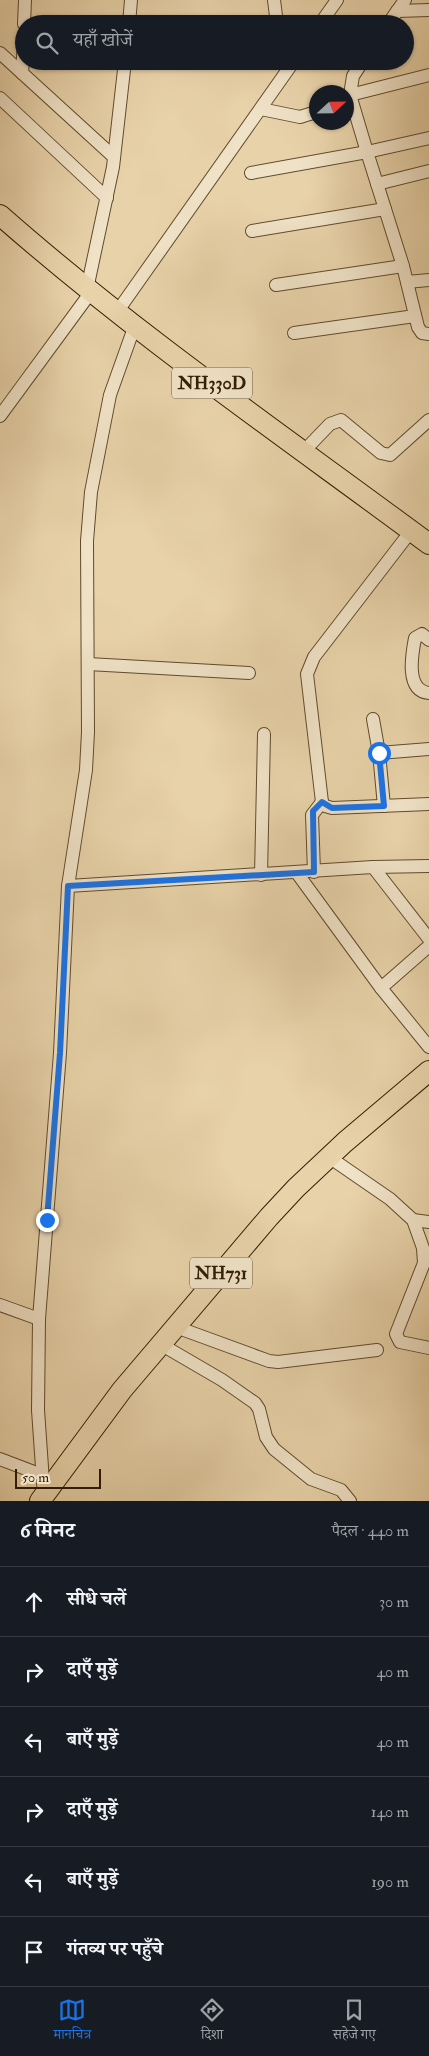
<!DOCTYPE html>
<html lang="hi">
<head>
<meta charset="utf-8">
<style>
	:root { --surface:#171b24; --page:#20242c; --text:#f1f3f6; --muted:#9ea1a6; --line:#363941; --accent:#1a73e8 }
	body { margin:0; font-family:"IM FELL Double Pica","Noto Serif Devanagari",serif; background:var(--page); color:var(--text) }
	.compass { position:absolute; left:309px; top:85px; width:45px; height:45px; border-radius:50%; background:var(--surface); box-shadow:0 1px 4px #0004; rotate:68deg }
	.scale { position:absolute; left:15px; bottom:12px; width:86px; box-sizing:border-box; padding-left:5px; border:2px solid #311e04; border-top:0; font-size:14px; line-height:18px; white-space:nowrap; color:#311e04; -webkit-text-stroke:4px #f0e2c7; paint-order:stroke }
	.stop { position:absolute; width:15px; height:15px; margin:-11px; border:4px solid #1a73e8; border-radius:50%; background:#fff }
	.stop.end { background:#1a73e8; border-color:#fff; box-shadow:0 1px 5px #0008 }
	.list { margin:0; padding:0; list-style:none }
	h2 { display:flex; justify-content:space-between; align-items:center; height:65px; margin:0; padding:0 20px; font-size:21px }
	h2 small { font-size:16px; font-weight:400; color:var(--muted) }
	.list li { display:grid; grid-template-columns:32px 1fr auto; gap:15px; align-items:center; box-sizing:border-box; height:70px; padding:0 20px; border-top:1px solid var(--line) }
	.list b { display:block; font-size:19px; white-space:nowrap }
	.list em { font-size:16px; font-style:normal; color:var(--muted) }
	.icon { flex:none; width:28px; height:28px; fill:none; stroke:currentColor; stroke-width:2; stroke-linecap:round; stroke-linejoin:round }
	.map { position:relative; flex:none; width:429px; height:1501px; overflow:hidden }
	.search { position:absolute; background:var(--surface); box-shadow:0 1px 4px #0004; left:15px; right:15px; top:15px; height:55px; display:flex; align-items:center; gap:12px; box-sizing:border-box; padding:0 18px; border-radius:28px; color:var(--muted); font-size:19px }
	.sheet { height:485px; background:var(--surface) }
	nav { display:flex; justify-content:space-around; align-items:center; box-sizing:border-box; height:70px; border-top:1px solid var(--line); background:var(--surface); font-size:14px; color:var(--muted) }
	nav a { display:grid; justify-items:center; gap:2px }
	nav .on { color:var(--accent) }
	.map>svg:first-child { display:block }
	.lines { fill:none; stroke-linecap:round; stroke-linejoin:round }
	.minor-casing { stroke:#5f4b2d; stroke-width:14 }
	.trunk-casing { stroke:#311e04; stroke-width:22 }
	.minor { stroke:#f0e2c7; stroke-width:12 }
	.trunk { stroke:#e8d2a9; stroke-width:20 }
	.route { stroke:#1a73e8; stroke-width:6 }
	.labels { text-anchor:middle; stroke-width:4.5; stroke-linejoin:round; paint-order:stroke }
	.shield { fill:#f0e2c7; stroke:#6a593e; stroke-width:1 }
	.shield-label { font-size:18px; font-weight:bold; fill:#311e04 }
</style>
</head>
<body>
<div class="map">
<svg width="429" height="1501" viewBox="0 0 429 1501">
	<rect width="100%" height="100%" fill="#e8d2a9"/>
	<filter id="stains"><feTurbulence type="fractalNoise" baseFrequency=".004" numOctaves="4"/><feColorMatrix values="0 0 0 0 .2 0 0 0 0 .09 0 0 0 0 .02 0 0 0 .5 -.17"/></filter>
	<radialGradient id="worn" r=".72"><stop offset=".6" stop-color="#630" stop-opacity="0"/><stop offset="1" stop-color="#630" stop-opacity=".3"/></radialGradient>
	<g class="lines">
		<g class="minor-casing">
			<g id="minor">
				<path d="M274 0 277 24"/>
				<path d="M397 11 429 10"/>
				<path d="M24 24 25 0"/>
				<path d="M129 24 131 0"/>
				<path d="M320 24 337 0"/>
				<path d="M388 24 405 0"/>
				<path d="M0 53 114 157"/>
				<path d="M363 61 353 76 350 95 367 152 403 266 418 327 422 333 429 334"/>
				<path d="M22 73 24 41"/>
				<path d="M350 95 429 75"/>
				<path d="M0 98 107 198"/>
				<path d="M261 109 300 117 316 112"/>
				<path d="M251 173 367 152 429 138"/>
				<path d="M377 184 429 171"/>
				<path d="M252 231 385 209"/>
				<path d="M407 282 429 280"/>
				<path d="M276 285 403 266"/>
				<path d="M87 289 113 167 125 61"/>
				<path d="M117 312 294 61"/>
				<path d="M294 333 415 316"/>
				<path d="M0 416 91 292"/>
				<path d="M303 452 330 424 341 420 381 453 390 455 429 420"/>
				<path d="M411 531 314 657 307 674 322 802 325 806 332 808 429 804"/>
				<path d="M429 640 422 634 415 638C412 654 405 691 429 693"/>
				<path d="M88 664 249 673"/>
				<path d="M373 719 379 753 384 806"/>
				<path d="M379 753 429 749"/>
				<path d="M373 867 429 939"/>
				<path d="M314 872 312 815 322 802"/>
				<path d="M297 873 381 988 429 1047"/>
				<path d="M261 875 264 734"/>
				<path d="M68 886 373 867 429 866"/>
				<path d="M381 988 429 946"/>
				<path d="M329 1157 390 1199 413 1220 423 1248 424 1263 396 1334 400 1342 429 1348"/>
				<path d="M413 1220 429 1222"/>
				<path d="M0 1305 39 1319"/>
				<path d="M176 1327 269 1361 278 1362 377 1350"/>
				<path d="M162 1345 222 1380 255 1403 259 1409 266 1437 274 1449 311 1479 341 1490 350 1501"/>
				<path d="M0 1459 42 1475"/>
				<path d="M44 1496 38 1410 39 1319 60 1053 68 886 86 770 88 732 87 541 91 492 110 395 135 325"/>
			</g>
		</g>
		<g class="trunk-casing">
			<g id="trunk">
				<path d="M0 215C135 334 285 437 429 544"/>
				<path d="M40 1501 122 1390 269 1217 296 1188 345 1142 429 1071"/>
			</g>
		</g>
		<use href="#minor" class="minor"/>
		<use href="#trunk" class="trunk"/>
	</g>
	<g class="lines">
		<path class="route" d="M47 1220 60 1053 68 886 314 872 313 811 322 802 332 808 384 806 379 753"/>
	</g>
	<g class="labels">
		<g class="shield">
			<rect x="172" y="367.5" width="80" height="31" rx="4"/>
			<rect x="190" y="1257.5" width="62" height="31" rx="4"/>
		</g>
		<g class="shield-label">
			<text x="212" y="389">NH330D</text>
			<text x="221" y="1279">NH731</text>
		</g>
	</g>
	<rect width="100%" height="100%" filter="url(#stains)"/>
	<rect width="100%" height="100%" fill="url(#worn)"/>
</svg>
<svg class="compass" viewBox="-18 -18 36 36"><path d="M0-13l5 13h-10z" fill="#e53935"/><path d="M0 13l5-13h-10z" fill="#9ea1a6"/></svg>
<div class="scale">50 m</div>
<div class="stop" style="left:379px;top:753px"></div>
<div class="stop end" style="left:47px;top:1220px"></div>
<div class="search"><svg class="icon" aria-label="search" viewBox="0 0 24 24"><circle cx="10" cy="10" r="6"/><path d="M15 15l6 6"/></svg>यहाँ खोजें</div>
</div>
<section class="sheet">
<h2>6 मिनट<small>पैदल · 440 m</small></h2>
<ul class="list">
<li><svg class="icon" aria-label="ahead" viewBox="0 0 24 24"><path d="M12 20V5M6 11l6-6 6 6"/></svg><div><b>सीधे चलें</b></div><em>30 m</em></li>
<li><svg class="icon" aria-label="right" viewBox="0 0 24 24"><path d="M7 20v-9h11M14 6l5 5-5 5"/></svg><div><b>दाएँ मुड़ें</b></div><em>40 m</em></li>
<li><svg class="icon" aria-label="left" viewBox="0 0 24 24"><path d="M17 20v-9H6M10 6l-5 5 5 5"/></svg><div><b>बाएँ मुड़ें</b></div><em>40 m</em></li>
<li><svg class="icon" aria-label="right" viewBox="0 0 24 24"><path d="M7 20v-9h11M14 6l5 5-5 5"/></svg><div><b>दाएँ मुड़ें</b></div><em>140 m</em></li>
<li><svg class="icon" aria-label="left" viewBox="0 0 24 24"><path d="M17 20v-9H6M10 6l-5 5 5 5"/></svg><div><b>बाएँ मुड़ें</b></div><em>190 m</em></li>
<li><svg class="icon" aria-label="arrive" viewBox="0 0 24 24"><path d="M6 21V4h12l-3 4 3 4H6"/></svg><div><b>गंतव्य पर पहुँचे</b></div></li>
</ul>
</section>
<nav>
<a class="on"><svg class="icon" aria-label="map" viewBox="0 0 24 24"><path d="M3 6l6-2 6 2 6-2v14l-6 2-6-2-6 2zM9 4v14M15 6v14"/></svg>मानचित्र</a>
<a><svg class="icon" aria-label="directions" viewBox="0 0 24 24"><path d="M12 3l9 9-9 9-9-9zM9 14v-3h6M13 9l2 2-2 2"/></svg>दिशा</a>
<a><svg class="icon" aria-label="saved" viewBox="0 0 24 24"><path d="M7 4h10v16l-5-4-5 4z"/></svg>सहेजे गए</a>
</nav>
</body>
</html>
